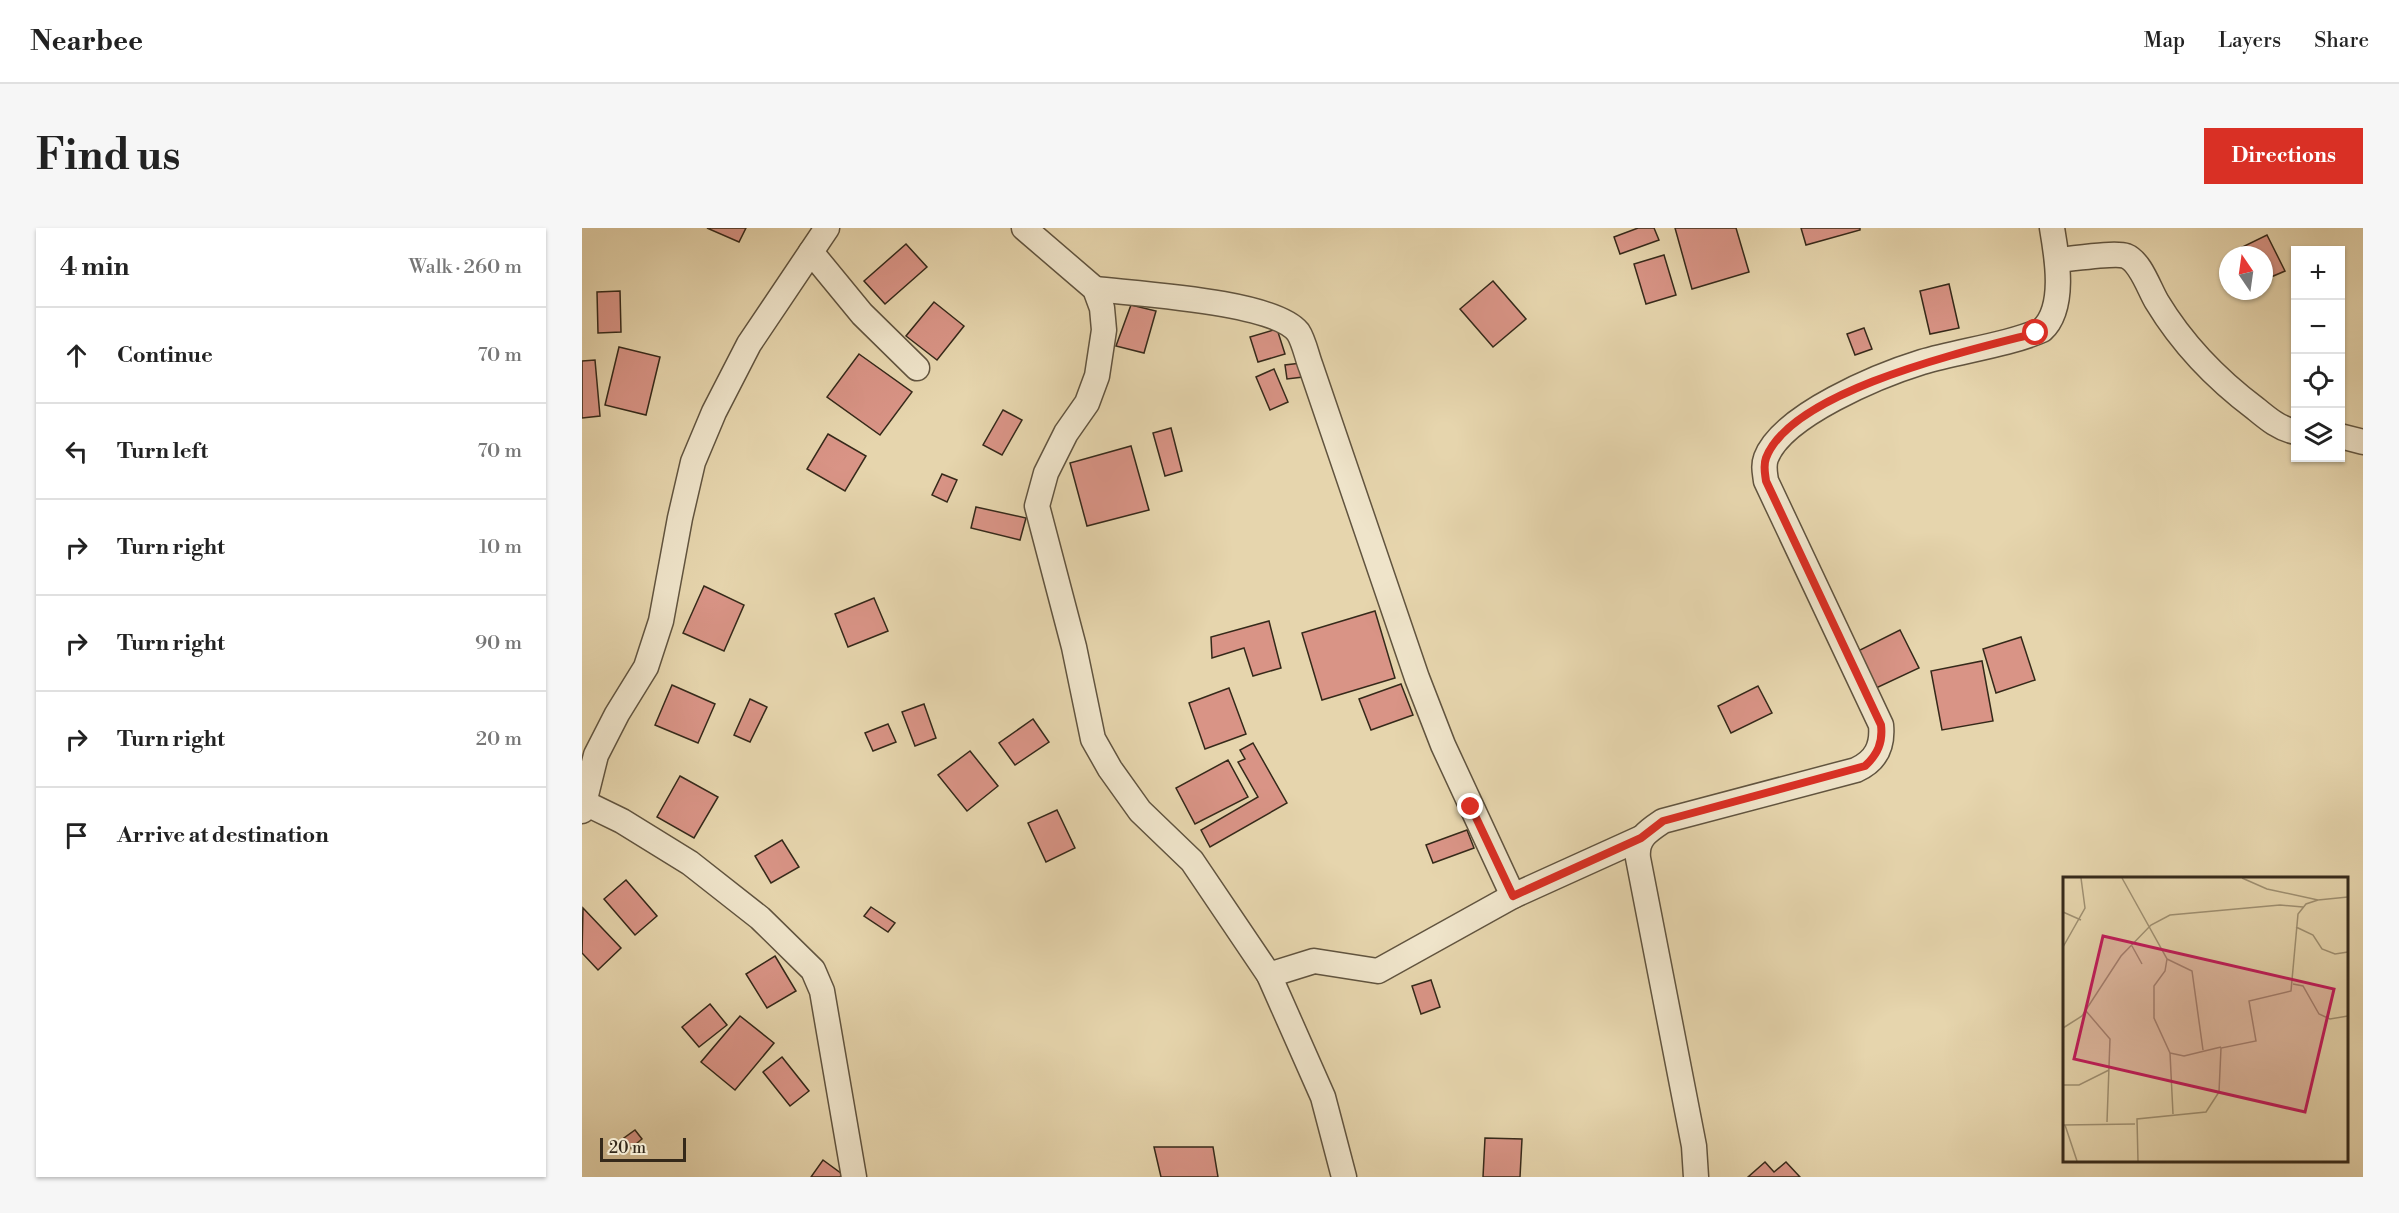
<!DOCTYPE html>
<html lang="en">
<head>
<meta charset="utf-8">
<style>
	:root { --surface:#fff; --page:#f6f6f6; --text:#222; --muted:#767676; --line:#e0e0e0; --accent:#d93025 }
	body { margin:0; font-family:"Libre Bodoni",serif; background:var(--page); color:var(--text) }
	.controls { position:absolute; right:18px; top:18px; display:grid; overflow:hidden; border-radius:0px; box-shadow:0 2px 4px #0004 }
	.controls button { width:54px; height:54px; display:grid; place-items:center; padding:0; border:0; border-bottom:2px solid var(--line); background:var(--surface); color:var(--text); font:30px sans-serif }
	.compass { position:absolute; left:1637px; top:18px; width:54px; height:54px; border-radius:50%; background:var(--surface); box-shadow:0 2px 4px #0004; rotate:347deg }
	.scale { position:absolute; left:18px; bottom:15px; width:86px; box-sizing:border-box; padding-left:6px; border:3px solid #35291a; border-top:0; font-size:16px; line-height:21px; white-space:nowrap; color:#35291a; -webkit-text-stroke:4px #efe4ca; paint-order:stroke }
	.stop { position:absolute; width:18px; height:18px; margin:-14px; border:4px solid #d93025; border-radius:50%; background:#fff }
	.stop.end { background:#d93025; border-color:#fff; box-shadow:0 2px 6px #0008 }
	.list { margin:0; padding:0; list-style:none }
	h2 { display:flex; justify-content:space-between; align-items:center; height:78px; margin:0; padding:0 24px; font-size:26px }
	h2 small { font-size:20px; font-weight:400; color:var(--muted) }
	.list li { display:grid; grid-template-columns:39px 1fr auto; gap:18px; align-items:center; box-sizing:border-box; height:96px; padding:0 24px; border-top:2px solid var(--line) }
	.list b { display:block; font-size:22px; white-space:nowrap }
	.list em { font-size:20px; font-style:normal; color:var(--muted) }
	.icon { flex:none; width:33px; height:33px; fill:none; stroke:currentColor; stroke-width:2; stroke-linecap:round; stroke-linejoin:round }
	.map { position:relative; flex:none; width:1781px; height:949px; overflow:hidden; border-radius:0px }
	header { display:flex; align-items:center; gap:36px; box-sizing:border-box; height:84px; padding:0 30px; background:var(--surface); border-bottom:2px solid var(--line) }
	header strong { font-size:28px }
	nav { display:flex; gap:33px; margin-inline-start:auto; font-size:21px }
	.intro { display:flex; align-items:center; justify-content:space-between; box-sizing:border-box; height:144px; padding:0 36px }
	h1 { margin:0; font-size:42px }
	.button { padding:15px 27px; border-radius:0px; background:var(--accent); color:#fff; font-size:21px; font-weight:700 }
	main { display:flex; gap:36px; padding:0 36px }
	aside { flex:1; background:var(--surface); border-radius:0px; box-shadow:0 2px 4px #0004 }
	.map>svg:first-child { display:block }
	.building { fill:#d99486; stroke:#35291a; stroke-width:1.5 }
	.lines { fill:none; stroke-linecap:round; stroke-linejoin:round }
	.minor-casing { stroke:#61543f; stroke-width:27 }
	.minor { stroke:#efe4ca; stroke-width:24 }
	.route { stroke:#d93025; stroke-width:8 }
	.inset-road { fill:none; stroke:#9f9072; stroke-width:1.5 }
	.view { fill:#c2185b; fill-opacity:0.15; stroke:#c2185b; stroke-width:3 }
	.inset-edge { fill:none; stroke:#35291a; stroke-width:3 }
</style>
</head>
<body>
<header>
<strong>Nearbee</strong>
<nav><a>Map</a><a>Layers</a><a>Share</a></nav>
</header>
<div class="intro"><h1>Find us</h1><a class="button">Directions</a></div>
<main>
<aside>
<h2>4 min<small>Walk · 260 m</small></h2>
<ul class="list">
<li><svg class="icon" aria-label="ahead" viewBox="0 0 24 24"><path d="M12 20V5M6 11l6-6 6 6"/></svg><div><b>Continue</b></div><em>70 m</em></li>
<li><svg class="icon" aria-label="left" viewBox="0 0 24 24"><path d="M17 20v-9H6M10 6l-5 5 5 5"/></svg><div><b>Turn left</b></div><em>70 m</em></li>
<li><svg class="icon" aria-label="right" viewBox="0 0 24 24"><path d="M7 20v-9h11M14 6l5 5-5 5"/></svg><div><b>Turn right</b></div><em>10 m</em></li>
<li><svg class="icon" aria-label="right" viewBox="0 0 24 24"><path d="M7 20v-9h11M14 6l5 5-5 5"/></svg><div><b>Turn right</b></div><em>90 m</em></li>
<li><svg class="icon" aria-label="right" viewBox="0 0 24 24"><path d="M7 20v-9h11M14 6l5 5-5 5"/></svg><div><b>Turn right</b></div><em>20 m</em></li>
<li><svg class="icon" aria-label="arrive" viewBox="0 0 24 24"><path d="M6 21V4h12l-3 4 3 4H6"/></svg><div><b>Arrive at destination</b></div></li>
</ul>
</aside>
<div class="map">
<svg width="1781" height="949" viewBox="0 0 1781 949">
	<rect width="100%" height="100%" fill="#e6d5ad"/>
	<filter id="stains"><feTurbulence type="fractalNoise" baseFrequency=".00333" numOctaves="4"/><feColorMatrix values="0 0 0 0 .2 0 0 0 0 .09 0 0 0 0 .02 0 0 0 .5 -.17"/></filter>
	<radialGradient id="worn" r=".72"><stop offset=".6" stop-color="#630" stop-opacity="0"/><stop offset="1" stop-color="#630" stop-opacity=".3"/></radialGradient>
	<g class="building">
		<path d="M125 0H164L157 14Z"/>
		<path d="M1056 0H1072L1077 12 1038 26 1032 9Z"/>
		<path d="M1093 0H1154L1167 44 1110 61Z"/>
		<path d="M1219 0H1278V2L1224 17Z"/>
		<path d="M1685 7 1703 43 1682 52V27H1649L1648 25Z"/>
		<path d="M324 16 345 39 303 76 282 53Z"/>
		<path d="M1082 27 1094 67 1064 76 1052 36Z"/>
		<path d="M911 53 944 91 911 119 878 81Z"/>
		<path d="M1367 56 1377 100 1348 106 1338 63Z"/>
		<path d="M38 63 39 104 16 105 15 64Z"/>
		<path d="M352 74 382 98 355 132 324 108Z"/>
		<path d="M549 77 574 83 562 125 534 118Z"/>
		<path d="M1282 100 1290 121 1273 127 1265 106Z"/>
		<path d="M695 101 703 126 676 134 668 109Z"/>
		<path d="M37 119 78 129 64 187 23 177Z"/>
		<path d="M277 126 330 164 298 207 245 169Z"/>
		<path d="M13 132 18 188 0 190V133Z"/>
		<path d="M719 135 721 149 705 151 703 137Z"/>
		<path d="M692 141 706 174 688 182 674 149Z"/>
		<path d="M421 182 440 192 420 227 401 217Z"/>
		<path d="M589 200 600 243 583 248 571 205Z"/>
		<path d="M246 206 284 228 263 263 225 241Z"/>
		<path d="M549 218 567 282 505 298 488 235Z"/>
		<path d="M360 246 375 252 365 274 350 267Z"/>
		<path d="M394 279 444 290 438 312 389 300Z"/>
		<path d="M122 358 162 377 142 423 101 405Z"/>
		<path d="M292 370 306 403 266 419 253 386Z"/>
		<path d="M793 383 813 450 740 472 720 405Z"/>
		<path d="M687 393 699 440 671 448 662 420 630 430 629 409Z"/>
		<path d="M1318 402 1337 440 1292 461 1274 424Z"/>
		<path d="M1439 409 1453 452 1414 465 1401 421Z"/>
		<path d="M1400 433 1411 493 1360 502 1349 443Z"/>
		<path d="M819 456 831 487 789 502 777 471Z"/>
		<path d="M90 457 133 476 116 515 73 497Z"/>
		<path d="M1176 458 1190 485 1149 505 1136 478Z"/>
		<path d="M647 460 664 506 623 521 607 475Z"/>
		<path d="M168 471 185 479 168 514 152 507Z"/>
		<path d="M342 476 354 510 333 518 320 484Z"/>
		<path d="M451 491 467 514 433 537 417 515Z"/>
		<path d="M306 496 314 514 291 523 283 505Z"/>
		<path d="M671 515 705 575 628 619 619 602 676 569 656 534 663 531 658 522Z"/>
		<path d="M388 523 416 558 385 583 356 547Z"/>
		<path d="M646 532 666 569 613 596 594 560Z"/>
		<path d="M98 548 136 569 112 610 75 589Z"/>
		<path d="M475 582 493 620 464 634 446 595Z"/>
		<path d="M885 602 892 620 851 635 844 617Z"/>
		<path d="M200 612 217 639 189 655 173 628Z"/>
		<path d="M44 652 75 688 53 707 22 671Z"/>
		<path d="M289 679 313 695 306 704 282 688Z"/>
		<path d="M1 680 39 720 16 742 0 725Z"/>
		<path d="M193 728 214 763 185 780 164 746Z"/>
		<path d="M849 752 858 779 839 786 830 758Z"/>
		<path d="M128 776 145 797 117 819 100 799Z"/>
		<path d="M158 788 192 815 153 862 119 834Z"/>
		<path d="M200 829 227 863 208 878 181 844Z"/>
		<path d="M53 902 60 911 49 920 42 910Z"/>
		<path d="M903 910 940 911 938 949H901Z"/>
		<path d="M572 919H631L636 949H579Z"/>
		<path d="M241 932 260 946 258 949H229Z"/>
		<path d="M1183 934 1192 944 1204 934 1218 949H1166Z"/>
	</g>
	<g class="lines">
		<g class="minor-casing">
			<g id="minor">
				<path d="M442 0 513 61 520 80 522 102 515 148 505 175 484 205 464 245 455 278 492 419 511 511 528 541 558 583 610 633 687 747 741 869 762 949"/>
				<path d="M229 24 280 86 335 140"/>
				<path d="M1475 32C1490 31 1533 24 1544 28 1559 34 1567 61 1575 74 1601 117 1634 151 1674 181 1686 191 1698 201 1714 204"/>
				<path d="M513 61C555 66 691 73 716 104 722 113 725 129 729 139L835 450 861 517 931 668"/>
				<path d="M1758 208 1781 214"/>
				<path d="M3 575 40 593 108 635 178 690 231 742 240 763 272 949"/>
				<path d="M0 583 14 527 35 486 64 439 79 393 98 290 111 234 132 184 167 116 245 0"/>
				<path d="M687 747 732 733 796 743 931 668 1059 610"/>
				<path d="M1114 949 1112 918 1056 630C1054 610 1066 603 1081 593L1274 542C1294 533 1301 518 1299 497L1184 253C1183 245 1181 238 1184 230 1200 187 1298 147 1340 134 1377 123 1426 117 1460 102 1484 80 1475 29 1470 0"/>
			</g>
		</g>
		<use href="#minor" class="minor"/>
	</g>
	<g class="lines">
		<path class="route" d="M889 579 931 668 1059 610 1081 593 1283 538C1296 526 1301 514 1299 497L1184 253C1183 245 1181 238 1184 230 1210 162 1389 122 1454 105"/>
	</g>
	<g transform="translate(1481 649)">
		<rect width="285" height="285" fill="#e6d5ad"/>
		<path class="inset-road" d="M59 1 104 82 102 94 91 109V141L107 176 110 237M179 1 204 12 255 23 285 20M0 35 18 43M233 50 250 58 259 72 272 77 285 75M69 69 79 87M0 70 22 31 18 1M104 82 129 94 140 173M230 107 240 109 256 137 267 142 285 139M23 134 47 162 44 245M0 151 19 139 58 79 88 48 107 38 217 28 240 30M107 176 121 179 158 170M0 208H16L46 193M0 248 72 247M2 248 14 284M75 284 74 242 143 235 156 215 158 171 193 164 186 124 228 114 235 37 243 27 255 23"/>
		<path class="view" d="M40 59 271 112 242 235 11 182Z"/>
		<rect width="285" height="285" class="inset-edge"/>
	</g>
	<rect width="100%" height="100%" filter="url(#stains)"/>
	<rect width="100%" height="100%" fill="url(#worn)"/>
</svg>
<div class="controls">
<button>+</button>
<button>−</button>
<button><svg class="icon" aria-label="locate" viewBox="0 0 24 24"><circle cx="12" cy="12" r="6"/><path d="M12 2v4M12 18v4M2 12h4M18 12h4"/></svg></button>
<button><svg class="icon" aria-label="layers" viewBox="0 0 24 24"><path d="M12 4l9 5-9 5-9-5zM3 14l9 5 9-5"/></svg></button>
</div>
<svg class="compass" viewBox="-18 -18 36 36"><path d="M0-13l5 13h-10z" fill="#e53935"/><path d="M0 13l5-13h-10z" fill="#767676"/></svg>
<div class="scale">20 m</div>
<div class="stop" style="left:1454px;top:105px"></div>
<div class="stop end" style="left:889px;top:579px"></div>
</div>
</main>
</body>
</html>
